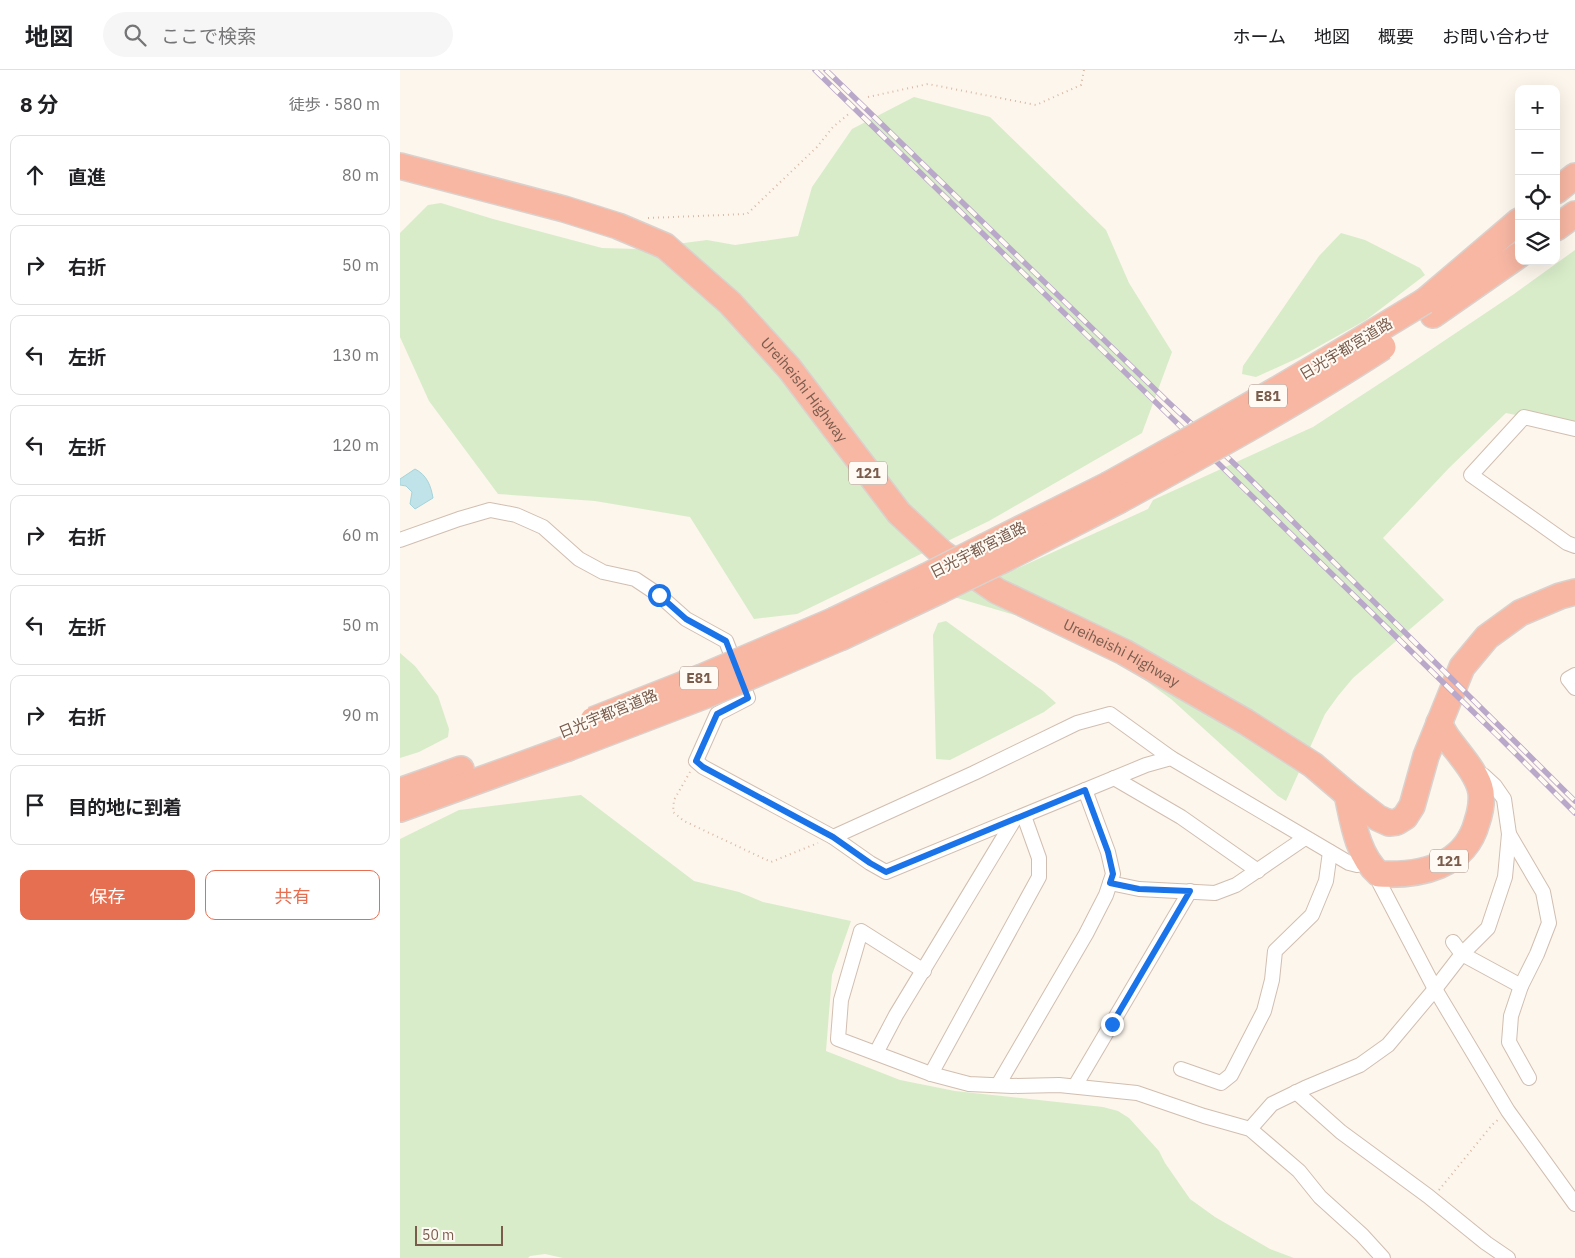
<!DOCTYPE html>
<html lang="ja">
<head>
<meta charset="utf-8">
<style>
	:root { --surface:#fff; --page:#f6f6f6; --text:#202124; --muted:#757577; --line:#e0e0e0; --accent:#e76f51 }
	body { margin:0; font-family:"IBM Plex Sans","Noto Sans JP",sans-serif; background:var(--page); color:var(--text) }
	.controls { position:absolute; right:15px; top:15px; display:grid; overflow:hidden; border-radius:10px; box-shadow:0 5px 20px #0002 }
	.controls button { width:45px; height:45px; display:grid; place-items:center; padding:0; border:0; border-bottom:1px solid var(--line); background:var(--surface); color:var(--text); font:25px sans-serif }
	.scale { position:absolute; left:15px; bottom:12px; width:88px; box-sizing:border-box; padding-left:5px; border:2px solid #7a5c4d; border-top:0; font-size:14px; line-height:18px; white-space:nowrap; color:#7a5c4d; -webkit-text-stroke:4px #fffaf3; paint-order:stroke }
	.stop { position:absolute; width:15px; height:15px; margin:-11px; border:4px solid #1a73e8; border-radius:50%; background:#fff }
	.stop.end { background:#1a73e8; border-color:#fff; box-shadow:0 1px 5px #0008 }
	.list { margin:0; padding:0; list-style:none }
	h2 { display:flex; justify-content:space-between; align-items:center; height:65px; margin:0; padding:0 20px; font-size:21px }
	h2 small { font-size:16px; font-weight:400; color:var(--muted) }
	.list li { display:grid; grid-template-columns:32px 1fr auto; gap:15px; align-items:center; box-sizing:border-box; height:80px; margin:0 10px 10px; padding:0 10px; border:1px solid var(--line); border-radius:10px }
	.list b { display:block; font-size:19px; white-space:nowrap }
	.list em { font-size:16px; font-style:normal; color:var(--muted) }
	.actions { display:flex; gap:10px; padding:15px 20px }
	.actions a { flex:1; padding:11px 0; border:1px solid var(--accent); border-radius:10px; text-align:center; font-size:18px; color:var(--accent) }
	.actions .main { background:var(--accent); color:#fff }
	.icon { flex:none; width:28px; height:28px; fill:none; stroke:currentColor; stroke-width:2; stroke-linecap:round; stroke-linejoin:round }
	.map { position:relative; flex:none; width:1175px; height:1188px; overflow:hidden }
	header { display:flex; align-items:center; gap:30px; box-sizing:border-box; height:70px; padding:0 25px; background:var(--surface); border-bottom:1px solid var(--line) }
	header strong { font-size:24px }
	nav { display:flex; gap:28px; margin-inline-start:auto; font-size:18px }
	.search { width:350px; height:45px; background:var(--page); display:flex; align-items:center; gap:12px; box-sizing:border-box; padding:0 18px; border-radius:28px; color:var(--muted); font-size:19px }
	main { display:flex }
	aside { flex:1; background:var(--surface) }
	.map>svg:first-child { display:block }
	.green { fill:#d8ecc9 }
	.water { fill:#bfe3e8; stroke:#a5d3da }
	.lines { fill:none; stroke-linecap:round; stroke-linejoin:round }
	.street-casing { stroke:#d1beb0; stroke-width:16 }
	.highway-casing { stroke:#dad1cd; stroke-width:28 }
	.path { stroke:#d9b8a5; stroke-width:2; stroke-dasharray:1 4; stroke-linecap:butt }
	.street { stroke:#fff; stroke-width:14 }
	.highway { stroke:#f7b7a3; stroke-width:25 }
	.rail-casing { stroke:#b9a8c9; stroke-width:5.5 }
	.rail { stroke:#fffaf3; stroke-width:4; stroke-dasharray:11; stroke-linecap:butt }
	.highway-bridge-casing { stroke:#dad1cd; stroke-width:28; stroke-linecap:butt }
	.highway-bridge { stroke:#f7b7a3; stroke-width:25 }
	.route { stroke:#1a73e8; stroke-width:6 }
	.labels { text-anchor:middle; stroke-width:4; stroke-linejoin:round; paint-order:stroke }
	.shield { fill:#fffaf3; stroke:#a28b7f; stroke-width:1 }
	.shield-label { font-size:14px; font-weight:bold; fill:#7a5c4d }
	.street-label { font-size:15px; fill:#7a5c4d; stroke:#fffaf3 }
</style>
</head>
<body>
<header>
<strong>地図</strong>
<div class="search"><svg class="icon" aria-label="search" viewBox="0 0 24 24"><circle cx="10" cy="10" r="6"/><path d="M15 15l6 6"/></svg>ここで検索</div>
<nav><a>ホーム</a><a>地図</a><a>概要</a><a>お問い合わせ</a></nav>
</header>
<main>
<aside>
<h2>8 分<small>徒歩 · 580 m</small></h2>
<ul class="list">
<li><svg class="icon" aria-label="ahead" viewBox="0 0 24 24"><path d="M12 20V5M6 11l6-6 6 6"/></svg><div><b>直進</b></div><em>80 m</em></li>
<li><svg class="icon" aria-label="right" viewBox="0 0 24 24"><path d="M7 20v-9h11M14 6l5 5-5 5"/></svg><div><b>右折</b></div><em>50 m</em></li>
<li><svg class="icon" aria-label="left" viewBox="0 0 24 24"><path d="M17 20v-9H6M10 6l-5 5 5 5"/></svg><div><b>左折</b></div><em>130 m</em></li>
<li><svg class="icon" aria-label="left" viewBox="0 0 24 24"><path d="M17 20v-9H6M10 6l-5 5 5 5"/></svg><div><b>左折</b></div><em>120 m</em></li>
<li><svg class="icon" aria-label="right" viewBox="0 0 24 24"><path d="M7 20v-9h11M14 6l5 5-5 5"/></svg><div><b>右折</b></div><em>60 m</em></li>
<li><svg class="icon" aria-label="left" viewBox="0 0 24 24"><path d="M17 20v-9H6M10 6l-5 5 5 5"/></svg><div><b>左折</b></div><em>50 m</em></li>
<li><svg class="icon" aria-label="right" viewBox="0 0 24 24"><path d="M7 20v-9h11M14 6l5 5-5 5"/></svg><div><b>右折</b></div><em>90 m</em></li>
<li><svg class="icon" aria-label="arrive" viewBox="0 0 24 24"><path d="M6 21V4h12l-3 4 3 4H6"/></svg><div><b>目的地に到着</b></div></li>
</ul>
<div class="actions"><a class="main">保存</a><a>共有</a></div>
</aside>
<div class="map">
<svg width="1175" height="1188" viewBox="0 0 1175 1188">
	<rect width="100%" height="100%" fill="#fdf6ec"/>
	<g class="green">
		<path d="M514 27 590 47 706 160 729 213 772 282 742 363 589 451 397 544 354 549 290 447 195 431 98 424 29 331 0 267V163L28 135 41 133 93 149 202 178 238 179 307 170 335 175 398 166 412 117 452 59Z"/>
		<path d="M941 163 965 170 1020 198 1025 205 966 250 898 288 856 307 842 304 843 296 919 186Z"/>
		<path d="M1175 180V357L1106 343 1049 398 983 468 1044 530 953 608 938 626 925 644 886 731 878 726 771 629 702 579 703 571 554 527 748 439 753 430 913 357 1008 295 1114 224Z"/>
		<path d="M546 551 643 621 656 633 644 642 550 690 536 689 533 565 538 553Z"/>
		<path d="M0 583 15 596 38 626 49 659 48 667 19 682 0 688Z"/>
		<path d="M181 725 294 811 339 822 363 832 451 851 432 905 426 981 500 1010 555 1021 703 1037 718 1041 729 1048 759 1081 765 1093 790 1129 815 1147 870 1179 894 1188H163L145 1184 130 1186 128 1188H0V769L59 740Z"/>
	</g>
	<path class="water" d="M15 399C27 405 31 416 33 428L15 439 10 434 12 422 6 416 0 415V409Z"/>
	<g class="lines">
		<g class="street-casing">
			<g id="street">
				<path d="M1175 359 1124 347 1071 405 1167 473 1175 476"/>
				<path d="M0 470 59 449 90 440 116 445 143 457 179 489 203 502 235 509 259 525 286 549 326 571 348 628 317 644 296 691 303 697 433 767 470 793 486 802 746 695 771 688 949 793 957 795 968 792"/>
				<path d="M1175 605 1168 609 1175 618"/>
				<path d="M714 708 781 747 858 801"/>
				<path d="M1109 764 1143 822 1149 853 1137 884 1121 916 1111 946 1109 972 1129 1008"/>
				<path d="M433 767 574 703 677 653 710 644 771 688"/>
				<path d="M979 804 980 814 1035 919 1108 1041 1175 1134"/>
				<path d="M710 813 739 819 815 823 836 815 905 768"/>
				<path d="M1053 872 1062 884 1121 916"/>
				<path d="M524 901 461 861 441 930 438 969 531 1004 569 1014 612 1016 659 1015 737 1023 804 1046 850 1059 899 1101 920 1127 962 1165 983 1188"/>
				<path d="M476 983 496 945 614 750"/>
				<path d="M781 999 821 1013 831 1005 864 941 872 910 875 881 912 845 926 811 930 782"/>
				<path d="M531 1004 639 807V788L624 746"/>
				<path d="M598 1015 686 864 706 825 713 804 708 782 685 720"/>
				<path d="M675 1016 790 821"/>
				<path d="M896 1022 941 1062 1028 1126 1086 1173 1108 1188"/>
				<path d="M850 1059 872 1034 905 1018 960 995 988 975 1035 919 1062 884 1088 858 1105 807 1109 764 1104 729 1095 716 1083 705 1077 703"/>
			</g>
		</g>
		<g class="highway-casing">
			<g id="highway">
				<path id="s1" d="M0 96 164 139 218 156 265 176 330 233 389 298 499 443 542 483 597 521 724 582 846 652 913 695 947 724 978 748 989 753 997 752 1005 747 1012 736 1026 686 1062 597 1087 567 1120 543 1160 526 1175 522"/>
				<path d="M1156 121 1175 106"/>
				<path d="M1156 158 1175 144"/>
				<path d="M1025 231 1119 151"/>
				<path d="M1033 245 1119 185"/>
				<path d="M586 476 708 415"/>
				<path d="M603 490 718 431"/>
				<path d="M435 550 525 507"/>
				<path d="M442 567 539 521"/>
				<path d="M0 721 61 699"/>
				<path d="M947 724C953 751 957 785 979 804 1020 806 1065 797 1077 752 1080 743 1082 731 1081 722 1078 704 1059 684 1049 670 1045 665 1042 659 1039 653"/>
				<path d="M0 739 168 678"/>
			</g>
		</g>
		<g class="path">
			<path d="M468 27 528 14 636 35 681 15 684 0"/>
			<path d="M248 148 347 144 417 77 433 57 451 42"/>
			<path d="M290 702 274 730 273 742 284 751 371 792 418 773"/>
			<path d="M1039 1120 1092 1055 1099 1049"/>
		</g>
		<use href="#street" class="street"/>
		<use href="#highway" class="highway"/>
		<g class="rail-casing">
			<g id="rail">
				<path d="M415 0 1099 667 1175 743"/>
				<path d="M426 0 767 331 841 400 1175 731"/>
			</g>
		</g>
		<use href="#rail" class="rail"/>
		<g class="highway-bridge-casing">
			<g id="highway-bridge">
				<path d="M708 415C816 356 921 295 1025 231"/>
				<path d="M718 431C807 382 897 333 983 277"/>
				<path d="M525 507 586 476"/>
				<path d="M539 521 603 490"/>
				<path d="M193 650 302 607 435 550"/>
				<path d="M168 678 309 624 442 567"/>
			</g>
		</g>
		<use href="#highway-bridge" class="highway-bridge"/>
	</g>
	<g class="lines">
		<path class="route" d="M259 525 286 549 326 571 348 628 317 644 296 691 303 697 433 767 470 793 486 802 685 720 708 782 713 804 710 813 739 819 790 821 712 954"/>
	</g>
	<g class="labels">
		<g class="shield">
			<rect x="849" y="314.5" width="38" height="23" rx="4"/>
			<rect x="449" y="391.5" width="38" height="23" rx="4"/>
			<rect x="280" y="596.5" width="38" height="23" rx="4"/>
			<rect x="1030" y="779.5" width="38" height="23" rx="4"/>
		</g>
		<g class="shield-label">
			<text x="868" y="331">E81</text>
			<text x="468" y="408">121</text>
			<text x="299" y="613">E81</text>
			<text x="1049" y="796">121</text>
		</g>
		<g class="street-label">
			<text transform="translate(946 279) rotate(-31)" y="5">日光宇都宮道路</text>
			<text dy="5" stroke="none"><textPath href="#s1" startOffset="478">Ureiheishi Highway</textPath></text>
			<text transform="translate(578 480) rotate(-27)" y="5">日光宇都宮道路</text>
			<text dy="5" stroke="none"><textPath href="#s1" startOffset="898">Ureiheishi Highway</textPath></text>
			<text transform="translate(208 644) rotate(-22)" y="5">日光宇都宮道路</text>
		</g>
	</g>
</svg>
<div class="controls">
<button>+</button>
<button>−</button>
<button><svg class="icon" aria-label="locate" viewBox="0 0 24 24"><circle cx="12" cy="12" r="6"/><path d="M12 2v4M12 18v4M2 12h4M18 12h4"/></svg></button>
<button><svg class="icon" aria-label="layers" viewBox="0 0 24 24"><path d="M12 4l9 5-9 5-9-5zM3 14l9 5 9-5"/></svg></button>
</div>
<div class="scale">50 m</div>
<div class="stop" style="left:259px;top:525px"></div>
<div class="stop end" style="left:712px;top:954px"></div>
</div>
</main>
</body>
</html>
